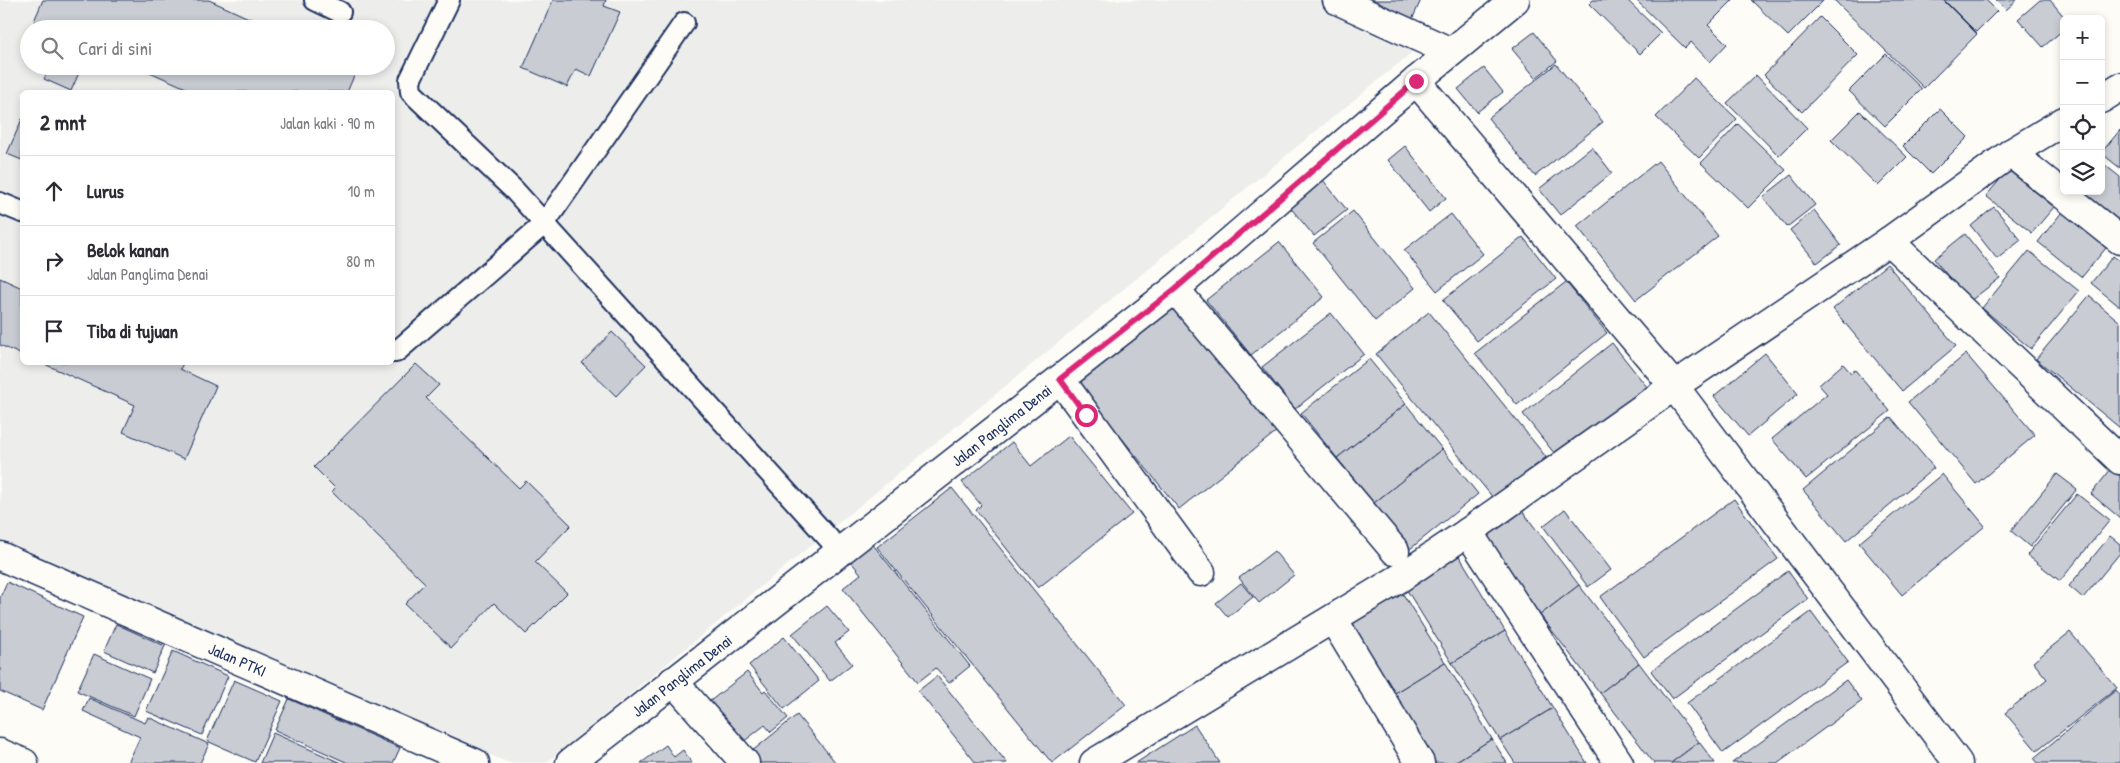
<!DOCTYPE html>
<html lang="id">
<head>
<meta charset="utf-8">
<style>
	:root { --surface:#fff; --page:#f2f2f3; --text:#2b2b33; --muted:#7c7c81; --line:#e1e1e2 }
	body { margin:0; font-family:"Patrick Hand",sans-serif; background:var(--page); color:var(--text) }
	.controls { position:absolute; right:15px; top:15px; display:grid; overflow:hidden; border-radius:8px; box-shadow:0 2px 8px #0003 }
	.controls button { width:45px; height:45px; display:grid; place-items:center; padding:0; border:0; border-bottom:1px solid var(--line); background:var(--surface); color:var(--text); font:25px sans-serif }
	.stop { position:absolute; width:15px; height:15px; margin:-11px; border:4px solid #db2777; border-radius:50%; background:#fff }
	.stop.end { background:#db2777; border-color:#fff; box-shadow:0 1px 5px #0008 }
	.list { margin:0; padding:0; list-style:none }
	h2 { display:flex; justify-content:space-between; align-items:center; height:65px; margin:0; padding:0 20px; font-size:21px }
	h2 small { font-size:16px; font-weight:400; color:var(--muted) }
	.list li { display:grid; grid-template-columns:32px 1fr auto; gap:15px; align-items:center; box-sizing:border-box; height:70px; padding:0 20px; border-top:1px solid var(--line) }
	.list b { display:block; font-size:19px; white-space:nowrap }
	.list p { margin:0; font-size:16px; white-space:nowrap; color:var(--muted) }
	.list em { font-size:16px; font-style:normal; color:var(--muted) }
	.icon { flex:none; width:28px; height:28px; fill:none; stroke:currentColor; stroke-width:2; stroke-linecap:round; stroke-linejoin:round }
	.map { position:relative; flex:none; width:2120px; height:763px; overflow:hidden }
	.search { position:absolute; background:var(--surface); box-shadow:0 2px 8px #0003; left:20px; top:20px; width:375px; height:55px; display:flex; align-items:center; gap:12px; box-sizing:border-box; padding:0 18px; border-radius:28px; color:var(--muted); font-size:19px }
	.panel { position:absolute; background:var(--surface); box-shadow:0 2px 8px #0003; left:20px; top:90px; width:375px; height:275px; border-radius:8px }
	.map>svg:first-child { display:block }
	.built { fill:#edeeec; fill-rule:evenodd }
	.building { fill:#c9ccd3; stroke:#1b2f5e }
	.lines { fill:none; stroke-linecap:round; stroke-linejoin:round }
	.service-casing { stroke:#1b2f5e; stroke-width:24 }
	.minor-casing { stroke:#1b2f5e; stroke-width:31 }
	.primary-casing { stroke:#1b2f5e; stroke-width:31 }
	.service { stroke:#fdfcf7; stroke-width:20 }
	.minor { stroke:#fdfcf7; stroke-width:28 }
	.primary { stroke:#fdfcf7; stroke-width:28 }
	.route { stroke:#db2777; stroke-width:6 }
	.labels { text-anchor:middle; stroke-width:4; stroke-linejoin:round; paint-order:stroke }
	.street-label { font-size:16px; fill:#1b2f5e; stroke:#fdfcf7 }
</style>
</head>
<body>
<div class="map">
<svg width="2120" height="763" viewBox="0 0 2120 763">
	<rect width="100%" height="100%" fill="#fdfcf7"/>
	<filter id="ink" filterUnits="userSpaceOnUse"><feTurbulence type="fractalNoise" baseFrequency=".02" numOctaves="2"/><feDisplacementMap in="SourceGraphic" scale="10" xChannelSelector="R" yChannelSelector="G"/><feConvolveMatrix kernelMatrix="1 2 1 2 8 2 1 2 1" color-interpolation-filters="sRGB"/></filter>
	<g filter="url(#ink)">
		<path class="built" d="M0 0H1319L1421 45 546 763H509L0 542ZM29 29H386V66H29ZM22 92H392V362H22Z"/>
		<g class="building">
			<path d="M43 0H209L273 29H52L34 21Z"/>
			<path d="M553 0H606L604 6 620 12 591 76 576 69 567 87 523 68Z"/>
			<path d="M1357 0H1421L1410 24Z"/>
			<path d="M1593 0H1627L1661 33 1640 54 1589 4Z"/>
			<path d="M1636 0H1733L1708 25 1727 44 1710 62 1691 42 1685 48Z"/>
			<path d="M1751 0H1824L1788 36Z"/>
			<path d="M1834 0H1943L1977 34 1924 88Z"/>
			<path d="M1944 0H1986L1997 11 1976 32Z"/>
			<path d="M1996 0H2017L2006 10Z"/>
			<path d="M2040 0H2050L2066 19H2064V29L2043 47 2018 19Z"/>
			<path d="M1820 17 1858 55 1802 112 1764 75Z"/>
			<path d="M1534 32 1557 61 1536 78 1512 49Z"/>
			<path d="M1886 54 1922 89 1885 126 1849 91Z"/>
			<path d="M1556 64 1603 122 1535 176 1488 118Z"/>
			<path d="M50 66H82L71 91 44 79Z"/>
			<path d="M136 66H358V67L347 92H195Z"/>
			<path d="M1484 68 1503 92 1477 112 1458 89Z"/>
			<path d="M1756 75 1807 128 1779 156 1727 103Z"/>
			<path d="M1694 78 1737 119 1699 158 1656 117Z"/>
			<path d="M1940 109 1968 137 1931 174 1903 146Z"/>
			<path d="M1860 111 1907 157 1878 186 1831 140Z"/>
			<path d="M22 119V160L7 154Z"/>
			<path d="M1738 124 1786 170 1748 208 1701 163Z"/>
			<path d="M2120 130V168L2101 153Z"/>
			<path d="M1405 146 1446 198 1429 212 1388 160Z"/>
			<path d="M1592 147 1612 173 1560 215 1539 189Z"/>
			<path d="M1658 161 1718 236 1636 300 1577 226Z"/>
			<path d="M2101 162 2120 177V232L2070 191H2101Z"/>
			<path d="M2008 170 2054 207 2032 233 1986 196Z"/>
			<path d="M1791 175 1815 205 1787 227 1763 197Z"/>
			<path d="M1323 180 1347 210 1314 236 1289 206Z"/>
			<path d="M1994 207 2021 240 1997 259 1971 226Z"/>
			<path d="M1814 210 1841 245 1817 263 1790 230Z"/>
			<path d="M1353 211 1415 288 1375 321 1313 243Z"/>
			<path d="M2062 212 2106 248 2082 277 2038 242Z"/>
			<path d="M1451 214 1483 254 1437 291 1404 250Z"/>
			<path d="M1965 234 2000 278 1969 302 1934 259Z"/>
			<path d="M1523 237 1556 279 1477 341 1443 300Z"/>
			<path d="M1279 242 1324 297 1251 355 1206 300Z"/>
			<path d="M2029 251 2079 291 2031 349 1982 308Z"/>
			<path d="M2113 256 2120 261V307L2091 283Z"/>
			<path d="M1887 264 1956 346 1902 391 1833 309Z"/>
			<path d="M0 278 22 288V355L0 345Z"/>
			<path d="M1566 282 1607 333 1517 405 1475 353Z"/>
			<path d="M2089 296 2120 322V428L2036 359Z"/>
			<path d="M1177 306 1277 431 1179 509 1078 384Z"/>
			<path d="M1429 312 1546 457 1494 499 1376 354Z"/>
			<path d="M1331 313 1364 354 1295 409 1262 367Z"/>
			<path d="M612 332 646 365 616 396 582 363Z"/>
			<path d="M1612 343 1647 387 1558 458 1523 414Z"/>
			<path d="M1765 353 1798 394 1748 436 1714 396Z"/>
			<path d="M1966 354 2035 435 1976 484 1908 402Z"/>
			<path d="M1369 359 1406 404 1337 458 1301 413Z"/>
			<path d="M40 362H184L180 369 216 386 184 459 123 432 135 405Z"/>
			<path d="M416 364 439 385 426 398 519 488 526 481 571 525 535 562 567 593 526 634 494 603 451 648 405 604 425 583 332 492 335 488 314 467Z"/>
			<path d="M1843 364 1851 373 1855 370 1890 411 1806 479 1772 439 1827 394 1819 385Z"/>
			<path d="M1406 404 1442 449 1374 503 1337 458Z"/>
			<path d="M1891 417 1934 468 1846 541 1803 490Z"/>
			<path d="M1069 436 1132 514 1038 588 976 510 981 505 962 482 1012 442 1031 466Z"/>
			<path d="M1442 449 1478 494 1410 549 1374 503Z"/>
			<path d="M2111 469 2120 476V518L2091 494Z"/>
			<path d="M1942 474 1985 526 1902 595 1859 543Z"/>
			<path d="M2057 474 2077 489 2030 547 2011 531Z"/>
			<path d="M952 488 1126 705 1052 763 877 547Z"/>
			<path d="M2077 494 2110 520 2060 581 2027 555Z"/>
			<path d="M1734 499 1778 559 1644 657 1600 597Z"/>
			<path d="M1519 507 1579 585 1540 615 1480 536Z"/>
			<path d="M1565 509 1611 570 1588 587 1543 526Z"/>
			<path d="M2110 536 2120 544V553L2083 598 2069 586Z"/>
			<path d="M870 541 970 666 949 683 936 668 918 682 843 588 861 574 848 558Z"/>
			<path d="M1274 551 1294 575 1259 603 1239 578Z"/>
			<path d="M1458 554 1505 631 1452 663 1405 587Z"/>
			<path d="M1788 571 1808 599 1672 699 1651 671Z"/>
			<path d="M7 582 83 617 42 710 0 691V597Z"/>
			<path d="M1241 583 1253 597 1228 617 1216 603Z"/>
			<path d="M1579 585 1639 663 1600 693 1540 615Z"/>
			<path d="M1398 586 1445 662 1393 694 1345 618Z"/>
			<path d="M827 606 849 632 835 643 852 664 830 681 792 634Z"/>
			<path d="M1811 612 1848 662 1723 753 1687 703Z"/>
			<path d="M116 624 165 646 153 673 104 651Z"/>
			<path d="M1505 631 1553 708 1500 740 1452 663Z"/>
			<path d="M2070 632 2117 688 2037 751 2005 713 2047 679 2033 662Z"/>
			<path d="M784 637 819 681 784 709 749 665Z"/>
			<path d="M173 651 228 676 202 735 146 711Z"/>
			<path d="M94 654 150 679 134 716 77 691Z"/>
			<path d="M1445 662 1492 739 1453 763H1435L1393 694Z"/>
			<path d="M1639 663 1699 742 1671 763H1654L1600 693Z"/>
			<path d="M747 672 763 692 765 690 788 718 771 732 765 725 742 743 709 702Z"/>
			<path d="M937 676 1007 763H976L918 691Z"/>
			<path d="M234 680 282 701 255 762 207 741Z"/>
			<path d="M1846 680 1862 701 1777 763H1732Z"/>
			<path d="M2116 690 2120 695V763H2038L2034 758Z"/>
			<path d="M89 698 145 723 148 717 209 744 200 763H128L140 737 83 711Z"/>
			<path d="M289 699 400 748 393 763H348L275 730Z"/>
			<path d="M1553 708 1587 763H1515L1500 740Z"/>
			<path d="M797 715 836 763H760L751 752Z"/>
			<path d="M1195 725 1220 763H1136Z"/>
			<path d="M273 733 341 763H260Z"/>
			<path d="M1492 739 1507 763H1453Z"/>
			<path d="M1699 742 1715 763H1671Z"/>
			<path d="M666 745 674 757 683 750 692 763H641Z"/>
		</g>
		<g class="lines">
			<g class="service-casing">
				<g id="service">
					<path d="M315 0 340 12"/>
					<path d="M449 0 410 80 411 92 514 190 840 551"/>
					<path d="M0 203 22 212"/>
					<path d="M392 352H396L544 224 684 23"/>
				</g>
			</g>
			<g class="minor-casing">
				<g id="minor">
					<path d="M1337 0 1451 52"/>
					<path d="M1416 81 1674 386 1958 763"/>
					<path d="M2101 99 2120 87"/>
					<path d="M2011 153 2120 240"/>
					<path d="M1889 241 2120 460"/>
					<path d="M1175 289 1395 551"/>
					<path d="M1060 379 1201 572"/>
					<path d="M1468 532 1619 763"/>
					<path id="s1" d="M0 556 475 763"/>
					<path d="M1333 619 1420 763"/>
					<path d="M673 681 745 763"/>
					<path d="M0 753 24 763"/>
					<path d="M1094 763 1400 578 1468 532 1674 386 1889 241 2011 153 2064 121"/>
				</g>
			</g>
			<g class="primary-casing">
				<g id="primary">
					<path id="s2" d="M570 763 1175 289 1416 81 1515 0"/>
				</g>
			</g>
			<use href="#service" class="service"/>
			<use href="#minor" class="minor"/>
			<use href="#primary" class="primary"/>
		</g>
	</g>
	<g class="lines" filter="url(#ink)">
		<path class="route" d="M1086 415 1060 379 1175 289 1416 81"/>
	</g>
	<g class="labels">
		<g class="street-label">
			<text dy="6" stroke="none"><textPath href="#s2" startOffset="548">Jalan Panglima Denai</textPath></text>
			<text dy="6" stroke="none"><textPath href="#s1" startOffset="259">Jalan PTKI</textPath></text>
			<text dy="6" stroke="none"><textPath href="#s2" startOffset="142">Jalan Panglima Denai</textPath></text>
		</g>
	</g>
</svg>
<div class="controls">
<button>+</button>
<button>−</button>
<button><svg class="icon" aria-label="locate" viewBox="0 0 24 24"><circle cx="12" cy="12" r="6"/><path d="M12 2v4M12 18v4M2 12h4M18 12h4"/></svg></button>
<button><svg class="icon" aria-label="layers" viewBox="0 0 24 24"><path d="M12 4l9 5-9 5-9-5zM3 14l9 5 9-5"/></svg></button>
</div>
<div class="stop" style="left:1086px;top:415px"></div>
<div class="stop end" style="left:1416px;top:81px"></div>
<div class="search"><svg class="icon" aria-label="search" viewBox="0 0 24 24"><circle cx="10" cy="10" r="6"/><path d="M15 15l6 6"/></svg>Cari di sini</div>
<section class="panel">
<h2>2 mnt<small>Jalan kaki · 90 m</small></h2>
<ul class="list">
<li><svg class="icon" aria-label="ahead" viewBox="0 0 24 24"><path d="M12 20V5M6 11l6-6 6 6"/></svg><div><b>Lurus</b></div><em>10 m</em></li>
<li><svg class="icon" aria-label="right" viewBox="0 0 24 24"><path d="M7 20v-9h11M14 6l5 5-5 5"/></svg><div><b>Belok kanan</b><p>Jalan Panglima Denai</p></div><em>80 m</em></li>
<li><svg class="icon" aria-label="arrive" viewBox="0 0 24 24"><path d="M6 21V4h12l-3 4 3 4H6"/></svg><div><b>Tiba di tujuan</b></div></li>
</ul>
</section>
</div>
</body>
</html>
